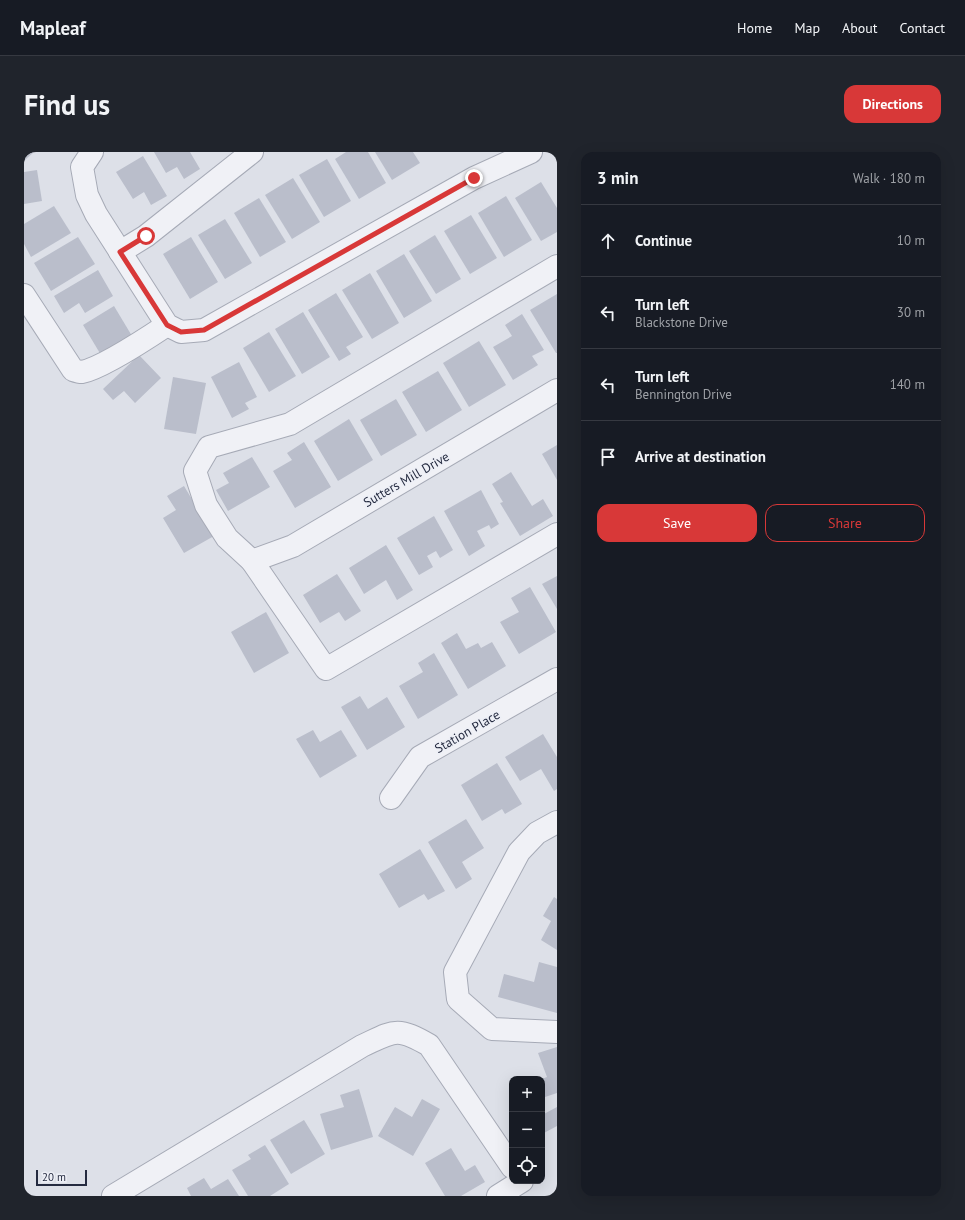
<!DOCTYPE html>
<html lang="en">
<head>
<meta charset="utf-8">
<style>
	:root { --surface:#171b24; --page:#20242c; --text:#f1f3f6; --muted:#9ea1a6; --line:#363941; --accent:#d83838 }
	body { margin:0; font-family:"PT Sans",sans-serif; background:var(--page); color:var(--text) }
	.controls { position:absolute; right:12px; bottom:12px; display:grid; overflow:hidden; border-radius:8px; box-shadow:0 4px 16px #0002 }
	.controls button { width:36px; height:36px; display:grid; place-items:center; padding:0; border:0; border-bottom:1px solid var(--line); background:var(--surface); color:var(--text); font:20px sans-serif }
	.scale { position:absolute; left:12px; bottom:10px; width:51px; box-sizing:border-box; padding-left:4px; border:2px solid #252b40; border-top:0; font-size:11px; line-height:14px; white-space:nowrap; color:#252b40; -webkit-text-stroke:3px #edeff6; paint-order:stroke }
	.stop { position:absolute; width:12px; height:12px; margin:-9px; border:3px solid #d83838; border-radius:50%; background:#fff }
	.stop.end { background:#d83838; border-color:#fff; box-shadow:0 1px 4px #0008 }
	.list { margin:0; padding:0; list-style:none }
	h2 { display:flex; justify-content:space-between; align-items:center; height:52px; margin:0; padding:0 16px; font-size:17px }
	h2 small { font-size:13px; font-weight:400; color:var(--muted) }
	.list li { display:grid; grid-template-columns:26px 1fr auto; gap:12px; align-items:center; box-sizing:border-box; height:72px; padding:0 16px; border-top:1px solid var(--line) }
	.list b { display:block; font-size:15px; white-space:nowrap }
	.list p { margin:0; font-size:13px; white-space:nowrap; color:var(--muted) }
	.list em { font-size:13px; font-style:normal; color:var(--muted) }
	.actions { display:flex; gap:8px; padding:12px 16px }
	.actions a { flex:1; padding:9px 0; border:1px solid var(--accent); border-radius:12px; text-align:center; font-size:14px; color:var(--accent) }
	.actions .main { background:var(--accent); color:#fff }
	.icon { flex:none; width:22px; height:22px; fill:none; stroke:currentColor; stroke-width:2; stroke-linecap:round; stroke-linejoin:round }
	.map { position:relative; flex:none; width:533px; height:1044px; overflow:hidden; border-radius:12px }
	header { display:flex; align-items:center; gap:24px; box-sizing:border-box; height:56px; padding:0 20px; background:var(--surface); border-bottom:1px solid var(--line) }
	header strong { font-size:19px }
	nav { display:flex; gap:22px; margin-inline-start:auto; font-size:14px }
	.intro { display:flex; align-items:center; justify-content:space-between; box-sizing:border-box; height:96px; padding:0 24px }
	h1 { margin:0; font-size:28px }
	.button { padding:10px 18px; border-radius:12px; background:var(--accent); color:#fff; font-size:14px; font-weight:700 }
	main { display:flex; gap:24px; padding:0 24px }
	aside { flex:1; background:var(--surface); border-radius:12px; box-shadow:0 4px 16px #0002 }
	.map>svg:first-child { display:block }
	.building { fill:#babecb }
	.lines { fill:none; stroke-linecap:round; stroke-linejoin:round }
	.minor-casing { stroke:#a6aab6; stroke-width:24 }
	.minor { stroke:#f0f1f6; stroke-width:22 }
	.route { stroke:#d83838; stroke-width:5 }
	.labels { text-anchor:middle; stroke-width:3; stroke-linejoin:round; paint-order:stroke }
	.street-label { font-size:13px; fill:#252b40; stroke:#edeff6 }
</style>
</head>
<body>
<header>
<strong>Mapleaf</strong>
<nav><a>Home</a><a>Map</a><a>About</a><a>Contact</a></nav>
</header>
<div class="intro"><h1>Find us</h1><a class="button">Directions</a></div>
<main>
<div class="map">
<svg width="533" height="1044" viewBox="0 0 533 1044">
	<rect width="100%" height="100%" fill="#dde0e8"/>
	<g class="building">
		<path d="M0 0H10L1 8Z"/>
		<path d="M130 0H166L176 17 160 27 153 15 142 21Z"/>
		<path d="M322 0H344L362 31 335 47 311 7Z"/>
		<path d="M351 0H389L396 11 368 28Z"/>
		<path d="M119 4 143 44 127 53 120 40 109 47 92 20Z"/>
		<path d="M303 7 327 49 300 65 275 23Z"/>
		<path d="M13 18 18 49 0 52V20Z"/>
		<path d="M269 26 296 70 268 87 241 43Z"/>
		<path d="M517 30 533 56V80L517 89 491 46Z"/>
		<path d="M482 44 508 88 480 105 454 61Z"/>
		<path d="M235 46 262 90 236 105 210 61Z"/>
		<path d="M30 54 47 81 7 105 0 92V72Z"/>
		<path d="M447 63 473 106 446 122 420 79Z"/>
		<path d="M201 67 228 111 201 127 174 83Z"/>
		<path d="M411 83 437 127 412 142 385 99Z"/>
		<path d="M54 85 71 112 27 139 10 111Z"/>
		<path d="M167 85 194 130 166 147 139 102Z"/>
		<path d="M380 102 408 149 380 166 352 119Z"/>
		<path d="M74 118 89 144 61 161 55 151 40 161 30 144Z"/>
		<path d="M346 121 375 171 348 187 318 138Z"/>
		<path d="M312 141 339 185 322 195 327 202 315 209 284 158Z"/>
		<path d="M533 142V201H532L506 158Z"/>
		<path d="M90 154 108 184 77 203 59 173Z"/>
		<path d="M279 160 306 205 278 222 251 177Z"/>
		<path d="M498 162 520 198 508 204 514 213 489 228 469 195 488 184 481 173Z"/>
		<path d="M245 180 272 224 245 240 219 196Z"/>
		<path d="M455 189 482 233 445 255 419 211Z"/>
		<path d="M115 203 137 226 111 251 100 239 89 248 79 237Z"/>
		<path d="M215 210 233 245 221 251 225 257 208 266 187 225Z"/>
		<path d="M414 219 438 258 402 280 378 240Z"/>
		<path d="M149 225 182 231 172 282 140 277Z"/>
		<path d="M372 247 393 283 357 304 336 268Z"/>
		<path d="M325 267 349 308 314 329 290 289Z"/>
		<path d="M280 290 307 335 271 356 249 319 268 308 263 301Z"/>
		<path d="M533 293V328L518 302Z"/>
		<path d="M228 305 246 335 204 359 192 338 205 331 199 321Z"/>
		<path d="M487 320 508 354 519 347 529 364 496 384 476 351 479 350 468 332Z"/>
		<path d="M160 334 190 384 160 401 139 366 152 358 143 344Z"/>
		<path d="M457 338 475 372 467 377 465 373 453 379 461 394 445 404 420 359Z"/>
		<path d="M410 364 429 398 416 406 412 399 403 404 409 415 395 423 373 386Z"/>
		<path d="M362 393 389 438 373 448 362 428 340 442 325 416Z"/>
		<path d="M313 422 337 459 321 469 315 460 296 471 279 443Z"/>
		<path d="M533 424V457L518 432Z"/>
		<path d="M506 435 532 480 495 502 476 470 495 460 487 446Z"/>
		<path d="M242 460 265 501 230 521 207 480Z"/>
		<path d="M433 481 442 497 454 491 457 496 468 490 482 514 444 537 417 491Z"/>
		<path d="M410 501 434 543 394 567 375 534 399 520 394 511Z"/>
		<path d="M336 544 344 557 363 545 381 575 343 598 317 555Z"/>
		<path d="M289 578 296 590 317 578 333 604 296 626 272 587Z"/>
		<path d="M519 582 533 605V637L530 639 517 617 496 629 481 605Z"/>
		<path d="M473 611 498 652 481 662 478 657 458 669 437 633Z"/>
		<path d="M442 667 460 696 438 710 448 727 432 737 404 690Z"/>
		<path d="M396 697 421 739 404 748 400 742 375 756 355 722Z"/>
		<path d="M530 745 533 747V798L517 788 527 769 519 764Z"/>
		<path d="M515 810 533 815V861L474 845 480 822 510 830Z"/>
		<path d="M533 895V941L518 946V927L523 925 514 901Z"/>
		<path d="M335 937 349 985 307 998 296 962 320 955 316 943Z"/>
		<path d="M398 947 416 957 389 1004 354 984 371 955 388 965Z"/>
		<path d="M533 955V974L518 982V963Z"/>
		<path d="M280 968 301 1002 267 1022 246 988Z"/>
		<path d="M241 993 265 1032 246 1044H224L208 1018 227 1007 224 1003Z"/>
		<path d="M427 996 441 1019 451 1013 461 1030 437 1044H421L401 1011Z"/>
		<path d="M180 1026 187 1037 204 1027 215 1044H167L163 1036Z"/>
	</g>
	<g class="lines">
		<g class="minor-casing">
			<g id="minor">
				<path d="M68 0 58 15 63 43 72 62 143 173 157 180 180 178 450 26 507 0"/>
				<path d="M96 100 122 84 228 0"/>
				<path d="M533 114 266 272 185 295 171 319 182 353 203 386 228 409 302 517 533 382"/>
				<path d="M0 143 49 218C52 219 56 220 58 220 78 216 125 185 143 173"/>
				<path d="M228 409 269 394 533 238"/>
				<path d="M367 646 396 605 533 527"/>
				<path d="M533 670 513 681 495 700 431 820 434 847 468 877 533 880"/>
				<path d="M89 1044 338 894C370 879 372 874 405 893L488 1015"/>
				<path d="M474 1044 498 1029"/>
			</g>
		</g>
		<use href="#minor" class="minor"/>
	</g>
	<g class="lines">
		<path class="route" d="M122 84 96 100 143 173 157 180 180 178 450 26"/>
	</g>
	<g class="labels">
		<g class="street-label">
			<text transform="translate(382 327) rotate(-30)" y="5">Sutters Mill Drive</text>
			<text transform="translate(443 579) rotate(-30)" y="5">Station Place</text>
		</g>
	</g>
</svg>
<div class="controls">
<button>+</button>
<button>−</button>
<button><svg class="icon" aria-label="locate" viewBox="0 0 24 24"><circle cx="12" cy="12" r="6"/><path d="M12 2v4M12 18v4M2 12h4M18 12h4"/></svg></button>
</div>
<div class="scale">20 m</div>
<div class="stop" style="left:122px;top:84px"></div>
<div class="stop end" style="left:450px;top:26px"></div>
</div>
<aside>
<h2>3 min<small>Walk · 180 m</small></h2>
<ul class="list">
<li><svg class="icon" aria-label="ahead" viewBox="0 0 24 24"><path d="M12 20V5M6 11l6-6 6 6"/></svg><div><b>Continue</b></div><em>10 m</em></li>
<li><svg class="icon" aria-label="left" viewBox="0 0 24 24"><path d="M17 20v-9H6M10 6l-5 5 5 5"/></svg><div><b>Turn left</b><p>Blackstone Drive</p></div><em>30 m</em></li>
<li><svg class="icon" aria-label="left" viewBox="0 0 24 24"><path d="M17 20v-9H6M10 6l-5 5 5 5"/></svg><div><b>Turn left</b><p>Bennington Drive</p></div><em>140 m</em></li>
<li><svg class="icon" aria-label="arrive" viewBox="0 0 24 24"><path d="M6 21V4h12l-3 4 3 4H6"/></svg><div><b>Arrive at destination</b></div></li>
</ul>
<div class="actions"><a class="main">Save</a><a>Share</a></div>
</aside>
</main>
</body>
</html>
